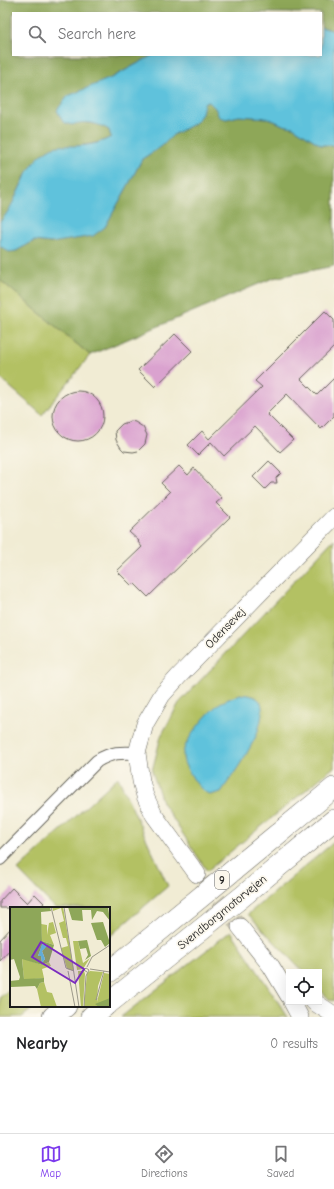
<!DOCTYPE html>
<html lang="en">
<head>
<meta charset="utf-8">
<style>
	:root { --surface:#fff; --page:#f2f2f2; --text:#202124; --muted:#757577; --line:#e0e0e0; --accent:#7c3aed }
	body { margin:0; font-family:"Comic Neue",sans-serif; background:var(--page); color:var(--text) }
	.controls { position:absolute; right:12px; bottom:12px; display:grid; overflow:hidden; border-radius:0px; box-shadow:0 4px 16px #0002 }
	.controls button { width:36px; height:36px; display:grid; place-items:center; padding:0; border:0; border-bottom:1px solid var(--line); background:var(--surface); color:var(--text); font:20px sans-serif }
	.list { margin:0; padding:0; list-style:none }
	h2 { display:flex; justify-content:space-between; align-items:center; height:52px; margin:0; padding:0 16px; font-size:17px }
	h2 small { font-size:13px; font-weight:400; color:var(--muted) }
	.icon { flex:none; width:22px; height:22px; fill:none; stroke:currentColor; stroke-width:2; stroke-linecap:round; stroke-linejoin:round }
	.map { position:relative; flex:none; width:334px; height:1017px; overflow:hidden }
	.search { position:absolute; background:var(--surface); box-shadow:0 4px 16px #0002; left:12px; right:12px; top:12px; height:44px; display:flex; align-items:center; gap:10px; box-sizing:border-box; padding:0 14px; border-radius:0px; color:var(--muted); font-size:15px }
	.sheet { height:116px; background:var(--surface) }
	nav { display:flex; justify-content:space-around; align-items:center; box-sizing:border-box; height:56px; border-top:1px solid var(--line); background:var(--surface); font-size:11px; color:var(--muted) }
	nav a { display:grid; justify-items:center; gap:2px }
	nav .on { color:var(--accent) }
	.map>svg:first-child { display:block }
	.green { fill:#b3c163; stroke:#686e40 }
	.forest { fill:#8ea759; stroke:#55623a }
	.water { fill:#5ec2dc; stroke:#3d6f7c }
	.building { fill:#daa2cf }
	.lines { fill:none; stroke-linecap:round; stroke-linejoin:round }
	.secondary-tunnel { stroke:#c6c2af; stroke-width:17; stroke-dasharray:17 8; stroke-linecap:butt }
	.minor-casing { stroke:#67655c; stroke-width:14 }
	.secondary-casing { stroke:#67655c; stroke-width:18 }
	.motorway-casing { stroke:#67655c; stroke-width:22 }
	.minor { stroke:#fff; stroke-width:12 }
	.secondary { stroke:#fff; stroke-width:17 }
	.motorway { stroke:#fff; stroke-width:21 }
	.labels { text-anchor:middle; stroke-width:3.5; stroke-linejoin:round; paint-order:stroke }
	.shield { fill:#fbf7ec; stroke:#5f5e5a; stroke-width:1 }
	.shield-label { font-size:11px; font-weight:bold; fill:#1c1c1c }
	.street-label { font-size:12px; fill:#1c1c1c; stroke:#fbf7ec }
	.inset-road { fill:none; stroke:#9c998a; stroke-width:1 }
	.view { fill:#7b2cbf; fill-opacity:0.15; stroke:#7b2cbf; stroke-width:2 }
	.inset-edge { fill:none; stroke:#1c1c1c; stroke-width:2 }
</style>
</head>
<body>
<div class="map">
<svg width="334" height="1017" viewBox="0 0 334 1017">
	<rect width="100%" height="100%" fill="#fbf7ec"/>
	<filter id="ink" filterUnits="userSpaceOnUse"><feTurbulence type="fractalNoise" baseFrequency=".025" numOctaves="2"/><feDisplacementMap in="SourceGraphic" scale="8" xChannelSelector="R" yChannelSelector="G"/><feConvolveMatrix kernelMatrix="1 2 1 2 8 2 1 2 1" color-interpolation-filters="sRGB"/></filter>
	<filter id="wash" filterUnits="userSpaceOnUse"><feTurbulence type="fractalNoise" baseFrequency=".012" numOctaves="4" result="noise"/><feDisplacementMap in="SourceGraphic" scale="16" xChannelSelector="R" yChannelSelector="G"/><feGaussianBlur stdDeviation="0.9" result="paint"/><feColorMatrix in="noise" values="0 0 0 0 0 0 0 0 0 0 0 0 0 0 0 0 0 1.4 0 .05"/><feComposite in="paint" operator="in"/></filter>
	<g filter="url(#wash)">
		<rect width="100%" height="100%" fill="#f1ecd4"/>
		<g class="green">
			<path d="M0 280 90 355 42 415 0 378Z"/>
			<path d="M334 539V767L207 871 162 802 152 771 161 736 179 703Z"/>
			<path d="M118 777 168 886 109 937V908H55L18 870Z"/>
			<path d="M334 842V1001L330 1000 319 989V972H303L248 914Z"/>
			<path d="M231 931 288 1017H121Z"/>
			<path d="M11 988V1006H36L22 1017H0V997Z"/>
		</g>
		<g class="forest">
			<path d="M0 0H334V33L331 30 321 27V13H13V55H153L113 77 80 122 102 125 109 130 111 137 101 142 78 146 26 174 8 214 0 222Z"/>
			<path d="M209 102 226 119 239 116 268 118 283 125 293 127 321 145H334V266L273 278 90 355 0 280V246L16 251 34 241 51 243 105 227 130 182 142 159 162 146 173 135 195 123 202 114 203 103Z"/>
		</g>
		<g class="water">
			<path d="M321 27 331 30 334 33V145H321L293 127 283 125 268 118 239 116 226 119 219 117 215 108 209 102 204 103 202 114 195 123 173 135 162 146 142 159 130 182 105 227 93 236 51 243 34 241 16 251 9 252 0 246V222C20 200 23 163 51 148 57 145 66 146 72 146 86 146 99 144 111 137L109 130C98 123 84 120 72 125L63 122 57 110 68 96 113 77 153 55H321Z"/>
			<path d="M240 694C247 695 255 695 260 701 266 709 258 734 253 742 244 760 232 776 221 792L210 795C201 790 196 784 191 775 187 769 183 763 183 755 183 741 209 711 220 703 226 700 234 697 240 694Z"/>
		</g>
		<g id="blocks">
			<g class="building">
				<path d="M325 311 334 320V347L301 379 317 395 334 378V416L321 429 287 394 267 414 293 440 280 452 255 426 224 456 211 442 198 455 188 445 202 431 209 439 262 387 255 381Z"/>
				<path d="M175 334 192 351 155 387 138 370Z"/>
				<circle cx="78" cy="416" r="25"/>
				<path d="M131 421 135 422 143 427 147 435 145 444 138 451 133 452 124 451 121 448 116 440 115 431 122 424Z"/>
				<path d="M269 461 281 473 276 478 277 483H271L265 489 253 477Z"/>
				<path d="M179 466 188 475 194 468 222 498 216 503 230 517 148 597 134 583 132 586 117 571 142 547 138 542 139 541 129 532 170 492 161 483Z"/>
				<path d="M12 888 27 903 35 894 44 903 39 908H0V901Z"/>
				<path d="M11 928V949L0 961V940Z"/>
			</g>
		</g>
	</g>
	<g filter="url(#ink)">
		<use href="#blocks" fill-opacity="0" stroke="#67655c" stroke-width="1"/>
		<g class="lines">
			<path class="secondary-tunnel" d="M202 881 240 927"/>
			<g class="minor-casing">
				<path id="minor" d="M0 859 97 761C112 752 120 752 137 753"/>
			</g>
			<g class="secondary-casing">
				<g id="secondary">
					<path d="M197 874 154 815 145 796 141 781 137 753 145 724 162 695 179 676 334 517"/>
					<path d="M240 927 271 966 289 996"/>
					<path d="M292 1002 300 1017"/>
					<path d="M314 1002 334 1015"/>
				</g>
			</g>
			<g class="motorway-casing">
				<g id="motorway">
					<path d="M109 972 334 788"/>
					<path d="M109 1003 243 896 334 820"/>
					<path d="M53 1017 66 1006"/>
					<path d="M91 1017 105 1006"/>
				</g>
			</g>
			<use href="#minor" class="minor"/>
			<use href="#secondary" class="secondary"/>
			<use href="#motorway" class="motorway"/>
		</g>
	</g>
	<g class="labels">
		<rect class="shield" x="215" y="871" width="14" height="18" rx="3"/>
		<g class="shield-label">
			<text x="222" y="884">9</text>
		</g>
		<g class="street-label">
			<text transform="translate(225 628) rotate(-46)" y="4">Odensevej</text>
			<text transform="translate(222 912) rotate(-39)" y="4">Svendborgmotorvejen</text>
		</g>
	</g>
	<g transform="translate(10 907)">
		<rect width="100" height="100" fill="#f1ecd4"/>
		<path d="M42 0H53L64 64 57 62 51 41 58 39 56 31H53L49 16 54 14 51 1 43 4ZM43 15 46 26 40 28 44 38 32 34 31 17 37 18V28L39 16ZM63 34H68L73 56 80 51 73 62 67 63ZM12 51 32 58 39 55 41 59 32 62 34 71 14 73ZM68 64H74L75 67 73 100H71ZM80 64 93 65 88 79 87 95 94 66 100 67 99 100H74L77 66ZM34 75 37 85 42 86 47 100H31L27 82 30 76Z" fill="#b3c163"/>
		<path d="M0 0H40L41 4 31 5 32 34 44 38 39 55 32 58 12 52 14 72 34 71V75L30 76 27 82 25 79 1 80 0 74 9 73 10 70 4 52 0 53ZM33 36 37 38 32 44 35 52 32 56 31 48 28 49ZM58 0H98L100 14 93 5 87 4 82 13 81 3H72L73 14 62 13ZM93 15 100 36 95 40 91 33H87L81 16ZM77 33 81 49 75 53 78 48 76 41 70 42 68 34ZM100 91V100H89L85 97Z" fill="#8ea759" fill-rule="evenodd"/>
		<path d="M32 37 37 39 32 44 35 52 32 56 31 49H28Z" fill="#5ec2dc"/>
		<path class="inset-road" d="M41 0 56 61 64 64M54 0 69 100M77 60 82 50 100 38M80 62 100 65M58 64 65 100M87 91 86 93 94 64M74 100 76 69 79 63 76 61 74 63 77 65"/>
		<path class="view" d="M31 35 74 62 65 76 22 50Z"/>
		<rect width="100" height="100" class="inset-edge"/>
	</g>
</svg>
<div class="controls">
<button><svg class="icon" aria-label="locate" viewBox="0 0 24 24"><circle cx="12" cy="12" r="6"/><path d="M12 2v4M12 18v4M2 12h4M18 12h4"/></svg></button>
</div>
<div class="search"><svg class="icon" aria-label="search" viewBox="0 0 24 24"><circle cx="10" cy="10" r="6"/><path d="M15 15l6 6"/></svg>Search here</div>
</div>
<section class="sheet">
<h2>Nearby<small>0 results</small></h2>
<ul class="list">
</ul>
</section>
<nav>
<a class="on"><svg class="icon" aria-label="map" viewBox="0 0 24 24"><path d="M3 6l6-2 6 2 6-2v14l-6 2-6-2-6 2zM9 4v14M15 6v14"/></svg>Map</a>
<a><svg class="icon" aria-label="directions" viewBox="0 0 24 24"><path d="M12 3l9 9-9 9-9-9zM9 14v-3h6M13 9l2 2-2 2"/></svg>Directions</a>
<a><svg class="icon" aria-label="saved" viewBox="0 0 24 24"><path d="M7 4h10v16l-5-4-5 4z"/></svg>Saved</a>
</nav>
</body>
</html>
